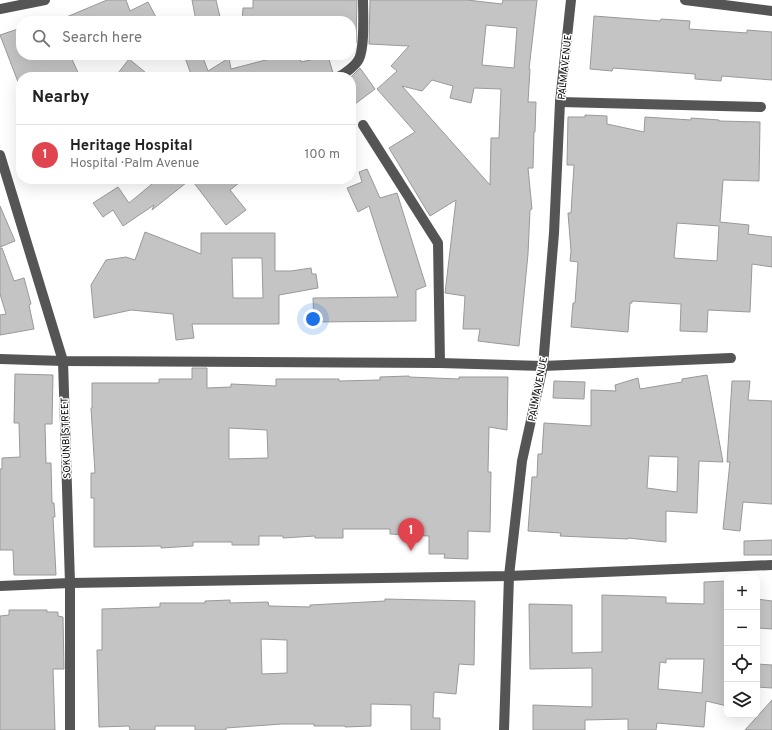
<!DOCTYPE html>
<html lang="en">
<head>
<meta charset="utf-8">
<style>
	:root { --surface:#fff; --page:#f2f2f2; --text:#222; --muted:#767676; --line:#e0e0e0; --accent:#000 }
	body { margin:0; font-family:Overpass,sans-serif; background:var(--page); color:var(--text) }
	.controls { position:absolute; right:12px; bottom:12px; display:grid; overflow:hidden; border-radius:8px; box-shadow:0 4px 16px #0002 }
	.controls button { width:36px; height:36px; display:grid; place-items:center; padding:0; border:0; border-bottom:1px solid var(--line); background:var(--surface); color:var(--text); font:20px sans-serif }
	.you { position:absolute; left:313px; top:319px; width:14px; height:14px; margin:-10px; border:3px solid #fff; border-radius:50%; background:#1a73e8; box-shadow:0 0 0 6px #1a73e833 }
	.badge { display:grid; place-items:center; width:26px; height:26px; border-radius:50%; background:var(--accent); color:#fff; font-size:13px; font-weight:700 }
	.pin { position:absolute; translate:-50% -33px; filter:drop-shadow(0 1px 2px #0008) }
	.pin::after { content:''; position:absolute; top:21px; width:14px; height:12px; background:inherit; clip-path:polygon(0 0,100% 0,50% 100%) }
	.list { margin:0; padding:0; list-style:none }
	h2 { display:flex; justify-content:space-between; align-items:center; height:52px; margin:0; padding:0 16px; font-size:17px }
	h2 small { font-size:13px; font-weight:400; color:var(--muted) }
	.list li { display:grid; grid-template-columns:26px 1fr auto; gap:12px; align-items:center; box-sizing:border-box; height:60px; padding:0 16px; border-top:1px solid var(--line) }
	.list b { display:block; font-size:15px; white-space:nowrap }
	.list p { margin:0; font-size:13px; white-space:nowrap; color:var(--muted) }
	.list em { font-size:13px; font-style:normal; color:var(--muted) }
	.icon { flex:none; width:22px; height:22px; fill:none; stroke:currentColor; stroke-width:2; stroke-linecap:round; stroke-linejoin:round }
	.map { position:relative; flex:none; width:772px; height:730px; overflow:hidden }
	.search { position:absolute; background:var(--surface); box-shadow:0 4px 16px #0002; left:16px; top:16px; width:340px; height:44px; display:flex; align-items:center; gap:10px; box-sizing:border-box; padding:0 14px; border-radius:16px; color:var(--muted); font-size:15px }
	.panel { position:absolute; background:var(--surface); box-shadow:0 4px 16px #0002; left:16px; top:72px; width:340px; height:112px; border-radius:16px }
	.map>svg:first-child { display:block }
	.building { fill:#c4c4c4; stroke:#999; fill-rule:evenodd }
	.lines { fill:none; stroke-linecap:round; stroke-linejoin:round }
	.minor { stroke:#555; stroke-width:10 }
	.labels { text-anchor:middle; stroke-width:3; stroke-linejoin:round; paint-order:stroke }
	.street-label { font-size:10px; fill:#000; stroke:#fff }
</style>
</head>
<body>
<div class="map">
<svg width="772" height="730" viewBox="0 0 772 730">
	<rect width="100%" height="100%" fill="#fff"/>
	<g class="building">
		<path d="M107 0H126L130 11 148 2 158 21H57Z"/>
		<path d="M192 0H216L221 21H196Z"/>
		<path d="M253 0H357L356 43 351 42V21H242L243 8H253Z"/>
		<path d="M370 0H467L502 4 503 0H537L529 69H530L528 102H536L535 132H534L533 168H528L532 209 530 210 528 254 519 346 478 341 480 329H463L465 296 445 293 456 200 430 216 389 148 415 132 377 89 397 71 391 66 409 46 369 44ZM486 25 517 28 514 68 482 65ZM432 80 453 86 450 98 471 103 474 88 501 89 499 138H491L490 185 402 86 422 91Z"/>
		<path d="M594 16 660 21 661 19 690 21 689 29 747 33V30L772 32V80L722 76 721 81 695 79V74L613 68 612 71 590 69Z"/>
		<path d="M21 28V55H70L80 77H21L20 87 0 35Z"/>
		<path d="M184 55H202L208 71 229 58 231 69 285 55H299L301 62 328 56 333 73 332 77H192Z"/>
		<path d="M129 59 151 77H115Z"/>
		<path d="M360 68 375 89 351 107V77Z"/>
		<path d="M585 115 607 116V124L644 132 645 117 691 120V118L719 120V121L760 122 759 181 723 180 720 222 749 225 748 234 772 237V267L752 264 750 312 708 310 707 332 680 331 681 304 632 301V303H630L628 332 571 327 573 303H575L578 262 570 261 571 251 568 213H571L574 165H567L568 117H585ZM677 223 719 226 717 261 674 258Z"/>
		<path d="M367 169 380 198 397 193 426 286 416 290V321L314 322 313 298 398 297 369 206 358 212 347 188 362 182 359 172Z"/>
		<path d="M158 179H191L152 210 154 205 123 226 113 210 103 217 93 203 118 187 129 203Z"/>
		<path d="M191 179H244L230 190 246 210 226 225Z"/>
		<path d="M0 206 15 241 0 247Z"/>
		<path d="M145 232 201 254V233H275V271H291L311 268 312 274H316L318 288 279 295V324H192L194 338 176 340 173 314 131 310 94 318 91 285 106 260 126 257 135 260ZM232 258H262L263 298H233Z"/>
		<path d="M0 248H2L14 281 24 278 31 304 29 305 34 329 0 335V315L6 314 0 294Z"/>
		<path d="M192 368H207V388L231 387V384L276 386V379H339V381L380 380V377L409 376V377L459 379V377H508L507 430 489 427 488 472H491L490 532 468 531V559L444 558 445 554H429V536L390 534V529H343V538H315V536L283 538V536H259V545H232V542H193V546L161 548V546L94 547V498H91V473H95L91 408H92V383H159V379H192ZM229 428 267 430 268 458 229 459Z"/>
		<path d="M15 374 53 375 52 424H45L46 463H51L52 503H54L55 517H53L56 575H14L13 550H0V469H2V458L20 457 19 423H14Z"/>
		<path d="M707 375 723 462 699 461 697 513 666 511V542L628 538V539L560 536 561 533 528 531 532 477H537L538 454H542L544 423 591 426V390L616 391 615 385 638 378 640 389 682 382V379ZM649 456 678 457 677 492 647 488Z"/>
		<path d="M554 381 585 382 584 399 553 398Z"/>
		<path d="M732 381H750L748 400 772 401V504L743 502 740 531 723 529 730 462H727Z"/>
		<path d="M772 540V555H744V541Z"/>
		<path d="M727 581V706L706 701 704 727 657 723 656 730H628V719L585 720V730H533V705L592 707V668L530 669 529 604 572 605V653L602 652V595L666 597V603L704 604V582ZM666 659H704L702 693 658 689 660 662 666 663Z"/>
		<path d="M385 599 475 601 474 665 459 664 456 694 434 692 433 718H440V730H411V705L371 704V726L345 727V726H314V724H282L226 728V730H195V726H155V730H130L129 726 99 727 97 650H102V609L160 607V603H205V601L230 600V603L268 602 269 606 310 607V605L385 601ZM261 639 287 640V673L262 674Z"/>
		<path d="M757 599 772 601V629L757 628Z"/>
		<path d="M9 610H47V612H58V616L63 617 64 669H53L55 730H0V616L9 615Z"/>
		<path d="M757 664 772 665V688L757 687Z"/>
		<path d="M772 700V730H745Z"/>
	</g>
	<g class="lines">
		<g class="minor">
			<path d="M685 0 772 11"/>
			<path d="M0 9 45 0"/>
			<path d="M338 77C345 74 356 65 359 59 365 46 363 15 363 0"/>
			<path d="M560 102 761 107"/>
			<path d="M363 125 438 243 440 363"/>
			<path d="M0 155 63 361 70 583V730"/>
			<path d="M0 359 63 361 440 363 543 366 731 358"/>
			<path d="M0 586 70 583 509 576 772 565"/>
			<path d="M504 730 509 576 522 461 543 366 554 233 560 102 571 0"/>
		</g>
	</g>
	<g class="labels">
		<g class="street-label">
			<text transform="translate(564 67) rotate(-84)" y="4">PALM AVENUE</text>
			<text transform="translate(537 389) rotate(-79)" y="4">PALM AVENUE</text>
			<text transform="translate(65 438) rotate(-92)" y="4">SOKUNBI STREET</text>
		</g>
	</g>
</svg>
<div class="controls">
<button>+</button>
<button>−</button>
<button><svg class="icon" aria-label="locate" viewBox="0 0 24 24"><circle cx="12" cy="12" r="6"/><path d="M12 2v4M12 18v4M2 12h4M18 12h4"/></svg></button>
<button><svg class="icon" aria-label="layers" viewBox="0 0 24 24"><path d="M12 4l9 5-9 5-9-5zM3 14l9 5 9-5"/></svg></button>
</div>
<div class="you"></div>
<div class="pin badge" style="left:411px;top:551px;background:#e0444e">1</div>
<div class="search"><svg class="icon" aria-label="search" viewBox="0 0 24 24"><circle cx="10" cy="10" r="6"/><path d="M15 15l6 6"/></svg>Search here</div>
<section class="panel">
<h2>Nearby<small></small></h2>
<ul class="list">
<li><span class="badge" style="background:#e0444e">1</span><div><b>Heritage Hospital</b><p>Hospital · Palm Avenue</p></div><em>100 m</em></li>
</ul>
</section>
</div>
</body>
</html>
